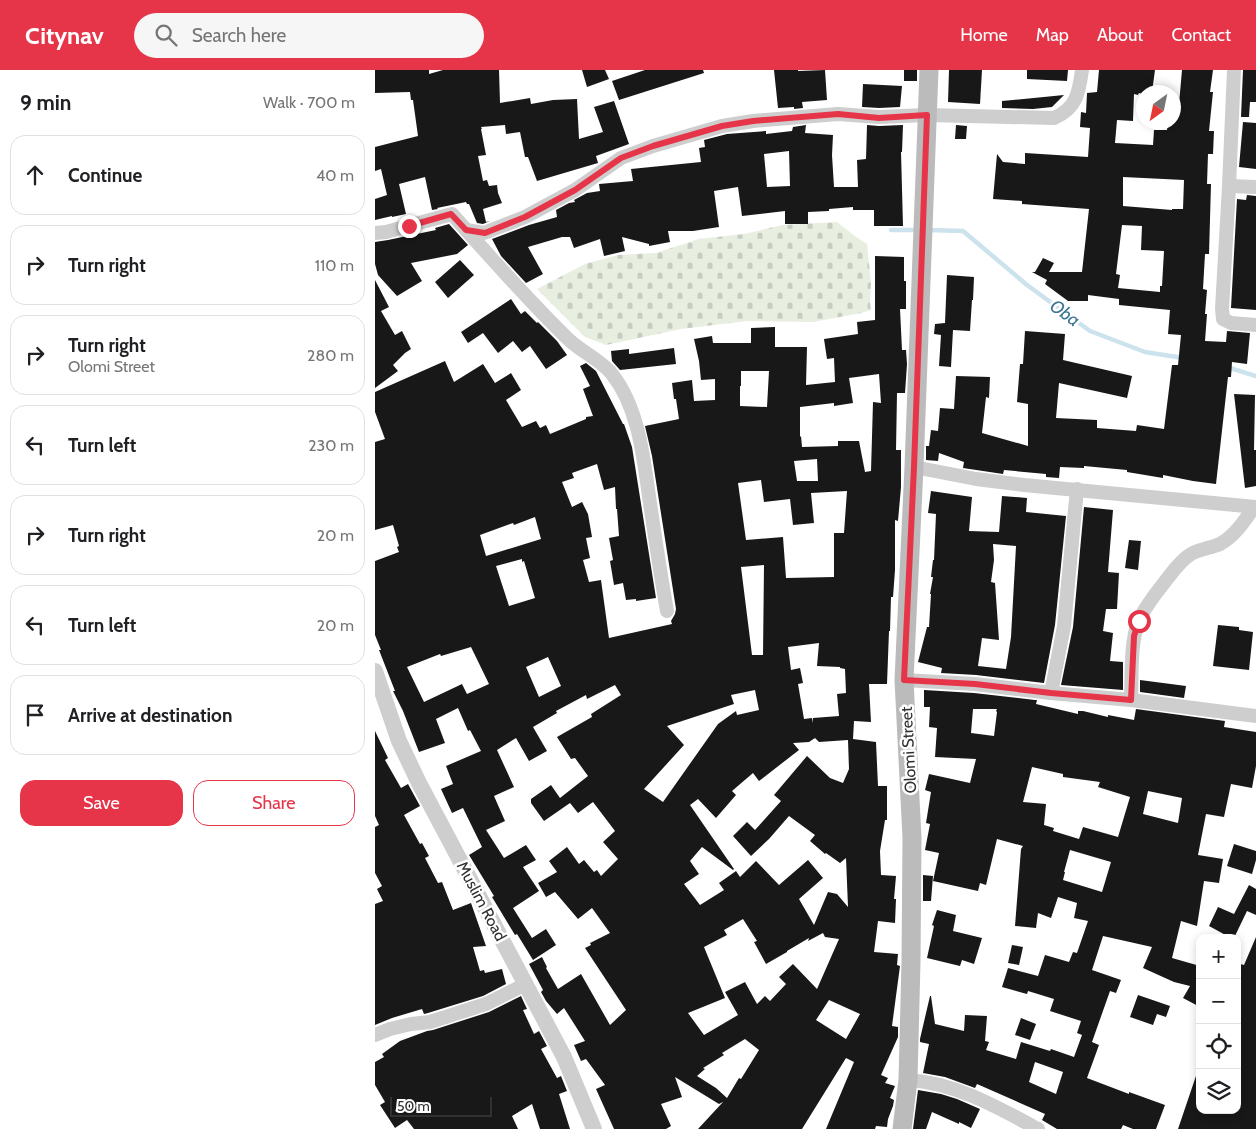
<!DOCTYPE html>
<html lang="en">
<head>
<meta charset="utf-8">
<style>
	:root { --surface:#fff; --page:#f6f6f6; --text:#202124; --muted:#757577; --line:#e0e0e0; --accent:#e63549 }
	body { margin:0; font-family:Cabin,sans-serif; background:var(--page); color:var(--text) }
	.controls { position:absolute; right:15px; bottom:15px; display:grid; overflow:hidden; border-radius:10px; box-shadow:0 2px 8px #0003 }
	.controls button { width:45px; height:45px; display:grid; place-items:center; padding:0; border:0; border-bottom:1px solid var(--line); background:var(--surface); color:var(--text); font:25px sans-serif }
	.compass { position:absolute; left:761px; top:15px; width:45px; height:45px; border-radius:50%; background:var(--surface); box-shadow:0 2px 8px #0003; rotate:213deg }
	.scale { position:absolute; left:15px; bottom:12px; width:102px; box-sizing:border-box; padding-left:5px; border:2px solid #313131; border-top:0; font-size:14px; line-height:18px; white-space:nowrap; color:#313131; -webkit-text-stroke:4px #fff; paint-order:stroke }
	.stop { position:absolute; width:15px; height:15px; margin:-11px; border:4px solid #e63549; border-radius:50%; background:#fff }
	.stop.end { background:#e63549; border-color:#fff; box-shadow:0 1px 5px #0008 }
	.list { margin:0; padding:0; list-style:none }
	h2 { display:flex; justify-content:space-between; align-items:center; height:65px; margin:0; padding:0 20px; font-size:21px }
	h2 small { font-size:16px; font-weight:400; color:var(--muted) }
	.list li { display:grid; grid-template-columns:32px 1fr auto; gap:15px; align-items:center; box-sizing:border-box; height:80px; margin:0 10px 10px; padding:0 10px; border:1px solid var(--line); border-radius:15px }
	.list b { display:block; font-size:19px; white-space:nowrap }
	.list p { margin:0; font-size:16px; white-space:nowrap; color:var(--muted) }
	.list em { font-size:16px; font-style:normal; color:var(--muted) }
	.actions { display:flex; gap:10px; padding:15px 20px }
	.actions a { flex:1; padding:11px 0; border:1px solid var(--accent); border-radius:15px; text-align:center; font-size:18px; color:var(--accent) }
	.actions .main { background:var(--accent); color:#fff }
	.icon { flex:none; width:28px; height:28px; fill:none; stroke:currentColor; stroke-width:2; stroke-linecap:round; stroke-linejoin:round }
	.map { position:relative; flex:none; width:881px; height:1059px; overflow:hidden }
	header { display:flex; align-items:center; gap:30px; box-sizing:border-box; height:70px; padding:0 25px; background:var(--accent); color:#fff }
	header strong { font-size:24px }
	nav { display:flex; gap:28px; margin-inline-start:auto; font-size:18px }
	.search { width:350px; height:45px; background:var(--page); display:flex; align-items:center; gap:12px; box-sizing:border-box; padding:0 18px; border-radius:28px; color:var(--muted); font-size:19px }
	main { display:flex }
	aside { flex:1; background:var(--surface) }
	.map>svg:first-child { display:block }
	.cemetery { fill:url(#cemetery-stones) }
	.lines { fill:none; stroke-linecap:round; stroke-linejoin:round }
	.stream { stroke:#cce2ed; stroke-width:4.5 }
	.building { fill:#181818; fill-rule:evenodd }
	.minor { stroke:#cecece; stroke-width:14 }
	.tertiary { stroke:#cecece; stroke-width:16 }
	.secondary { stroke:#bbb; stroke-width:19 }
	.route { stroke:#e63549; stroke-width:6 }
	.labels { text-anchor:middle; stroke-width:5; stroke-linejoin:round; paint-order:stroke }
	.street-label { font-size:16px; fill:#313131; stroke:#fff }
	.water-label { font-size:18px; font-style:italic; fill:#3e7695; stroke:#fff }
</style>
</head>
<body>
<header>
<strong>Citynav</strong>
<div class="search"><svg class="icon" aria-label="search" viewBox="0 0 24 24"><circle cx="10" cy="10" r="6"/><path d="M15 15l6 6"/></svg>Search here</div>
<nav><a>Home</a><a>Map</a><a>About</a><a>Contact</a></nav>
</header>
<main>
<aside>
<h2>9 min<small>Walk · 700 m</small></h2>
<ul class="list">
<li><svg class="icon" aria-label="ahead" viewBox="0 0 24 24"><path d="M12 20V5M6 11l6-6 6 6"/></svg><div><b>Continue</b></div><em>40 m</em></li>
<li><svg class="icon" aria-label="right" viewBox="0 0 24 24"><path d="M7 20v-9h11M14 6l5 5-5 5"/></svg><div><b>Turn right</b></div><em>110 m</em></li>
<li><svg class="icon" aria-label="right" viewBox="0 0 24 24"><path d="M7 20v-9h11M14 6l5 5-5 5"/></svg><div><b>Turn right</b><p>Olomi Street</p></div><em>280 m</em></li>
<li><svg class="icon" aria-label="left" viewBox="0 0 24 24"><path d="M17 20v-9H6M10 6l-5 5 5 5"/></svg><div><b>Turn left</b></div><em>230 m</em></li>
<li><svg class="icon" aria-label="right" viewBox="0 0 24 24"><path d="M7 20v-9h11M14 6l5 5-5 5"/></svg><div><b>Turn right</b></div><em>20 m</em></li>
<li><svg class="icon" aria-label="left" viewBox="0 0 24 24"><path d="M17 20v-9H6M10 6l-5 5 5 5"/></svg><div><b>Turn left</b></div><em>20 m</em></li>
<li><svg class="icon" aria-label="arrive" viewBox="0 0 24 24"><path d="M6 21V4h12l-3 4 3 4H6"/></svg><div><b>Arrive at destination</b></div></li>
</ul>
<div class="actions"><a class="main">Save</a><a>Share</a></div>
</aside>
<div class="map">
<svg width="881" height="1059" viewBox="0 0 881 1059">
	<defs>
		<pattern id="cemetery-stones" width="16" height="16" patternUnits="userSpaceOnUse" patternTransform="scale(1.25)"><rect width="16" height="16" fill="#e8eee0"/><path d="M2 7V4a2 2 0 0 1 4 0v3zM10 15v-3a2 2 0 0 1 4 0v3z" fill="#c7cdc1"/></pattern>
	</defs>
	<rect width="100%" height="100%" fill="#fff"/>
	<path class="cemetery" d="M462 152 481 167 492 174 496 213 495 233 496 240 486 243 438 252 372 251 306 259 231 275 210 267 162 219 210 194 243 185 281 183 324 169 369 164 408 155Z"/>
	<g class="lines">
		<g class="stream">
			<path d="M516 160H542"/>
			<path d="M553 160 588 161 652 215 715 261 770 282 808 288"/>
			<path d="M852 297 881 306"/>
		</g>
	</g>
	<g class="building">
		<path d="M0 0H54V4L68 0H124L125 33 155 28 156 34 178 30 202 29 204 69 228 62 219 37 239 31 254 74 221 86 223 93 162 111 153 87H150L145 62 131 64 130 55 106 57 107 59H106L111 85 103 86 108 111 112 110 114 116 122 115 123 123 127 133 108 139 111 152 115 151 108 154 102 153 94 134H92L91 132 62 138 63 139 57 140 50 107 24 114 31 144 17 147V146L0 150V129L12 125 6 99 0 101V77L43 66 38 30H36L35 22 0 23Z"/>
		<path d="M207 0H230L234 9 212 17Z"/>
		<path d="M270 0H328L329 3 244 30 237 11Z"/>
		<path d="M399 0H423V1L450 0 452 30 427 32 428 38 419 39V37L403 38Z"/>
		<rect x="529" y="0" width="13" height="11"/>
		<path d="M574 0H607L605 34 573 32Z"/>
		<path d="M652 0H693L692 11 652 9Z"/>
		<path d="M724 0H780L777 22H768V24L764 23 763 25 759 24 758 51 742 50 740 73 778 75 779 60H792L793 52H798V33L804 34 807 0H838L835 22H838L834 61H839L838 84H833L832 114H836L834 184H830L828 219 832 220 830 244H832L830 271 851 272 852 261 875 263 872 294 857 292 856 307H853L841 414 818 411 788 405V408L752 402V400L709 396V398L685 397 684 408 671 407V404L629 400 628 404 588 398 589 392 564 383 563 391 551 390V376H554L556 360 563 361 565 338 579 339 581 306 615 307 614 328 611 327 607 363 653 376V334L642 332 645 294H648L650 261 690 264 688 290 757 306 752 328 684 313 681 348 722 350V358L761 361 762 355 789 359 797 295H803L806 265 793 264 795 240 744 235V229L713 225V231H693L670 214 672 210 657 202H660L668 188 679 193 674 202H707L714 139 647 134V131L618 129 622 84 628 92 650 94V83L713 87 715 58 705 57 706 42 711 43 712 23 722 22ZM748 107 809 110 808 139H797V140L748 136ZM747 155 767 156 766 180 789 181 787 216H785V222L743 218 745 205 741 204Z"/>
		<path d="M868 0H881V32H875L874 47H866Z"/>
		<path d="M488 14 527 16 525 37 504 38 487 37Z"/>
		<path d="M689 25 677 37 658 39 627 38V31Z"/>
		<path d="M868 52 881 53V99L864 97Z"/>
		<path d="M431 55 430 63 458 65 457 85 459 117H483L482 90 491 89 492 55 504 56 528 55 527 82H526L528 156H499V140H478V137L454 139V141L433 142V154H410V141L367 146 363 117 339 121 344 157 318 161H293L295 172 274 176V174L247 167 250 181 229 186 225 169 199 178 195 167H187L153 177 168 204 151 213 126 186 117 169 154 155 182 147 181 140 194 133 200 132 199 130 212 123 225 121 224 114 258 111 256 99 326 92 324 78 330 77 329 70 352 64 391 61V64L417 61 418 57ZM414 81 415 116 392 117 389 84Z"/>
		<path d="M581 55 592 56 591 69H580Z"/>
		<path d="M872 125 881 126V240L856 238 862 129 871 130Z"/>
		<path d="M74 154 93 175 82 184 36 193 47 211 22 226 3 205 0 194V172L13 170 61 160 60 158Z"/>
		<path d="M500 186 529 187V211H531V239H525L527 280H531L532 294 530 323H522L521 380H526V417L523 451 520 450V500L518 527H516L515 561H514L512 614H494L496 652 479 651 478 669 501 672 503 716H512V750H510L505 781 506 805 521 806 519 829H521L520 853 503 851 499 882 523 884 522 895 525 896 517 956 523 957V967L506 1005 513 1008 510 1013 520 1016 515 1028 519 1030 518 1036 513 1049 512 1057 501 1056 500 1059H451L479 992 471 988 427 1059H323L348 1032 344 1034 300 1007 307 1027 286 1034 296 1056 291 1059H239L221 1019 230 1015 211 989 206 991 199 975 210 971 189 938 182 944 171 931 166 922 168 920 154 894 167 887 172 897 171 898 183 919 206 904 235 955 251 940 210 878 216 875 215 873 235 863 217 838 203 849 180 822 171 827 163 813 182 802 174 791 192 777 204 794 209 790 219 802 222 800 226 806 243 789 228 772 240 761 218 732 203 743 195 733 169 751 156 733V729L176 715 185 728 213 706 200 688 196 689 182 667 217 647 216 644 246 625 240 615 212 629 211 625 181 641 182 643 158 657 172 681 154 691 141 668 122 680 139 717 119 726 130 751 111 760 129 788 151 775 161 790 148 797 164 821 138 838 157 868 171 859 181 875 158 890 142 864 140 865 117 827 119 826 94 785 107 777 88 738 77 743 66 719 78 714 71 696 106 681 95 660 93 661 83 638 61 649 70 673 44 682 28 641 18 621H20L4 580H6L0 565V491L24 482 22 477 24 476 18 455 0 460V372L10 369 0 342V322L70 291 79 312 108 294 120 313 136 303 146 320 131 330 147 357 161 351 165 358 171 355 175 364 211 349V347L218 346 208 319 215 316 205 296 211 293 221 301 248 354H249L257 377 281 528 261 531V529L251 530 248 513 239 515 235 491 238 490 234 468 244 466 242 439H241L240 417 229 420 222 394 197 403 199 408 187 412 197 437 207 432 213 444 217 467 211 468 215 488 208 490 214 512 226 510 234 568 297 554 296 551 300 544 301 539 277 386 270 356 304 349 301 329H299L297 313 317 310 319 331 340 330V309L326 310 324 291 319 269 337 266 338 273H376V258L400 257V277H432L431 315 460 312 459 288 452 289 449 269 483 264 482 252 500 250ZM366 301H394L392 337 365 336V316H366ZM504 304 506 333 498 332 496 401 490 402 484 371H463V376L427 377 426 366 425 367V337L459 333V336L478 333 474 308ZM442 389 443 411H422L419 391ZM386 410 389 432 415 429 418 455 439 453 436 423 472 421 469 463H459V507L411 508 408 467 371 470 363 413ZM160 447 166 469 111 486 105 465 138 453 139 455ZM147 489V492L149 491 160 528 134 536 121 496ZM389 495 388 585H377L366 497ZM444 573 442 596 465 597V598L470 599 471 623 462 624 464 646 438 648V653L437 648 429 649 423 614 428 613 425 598 416 600 413 577ZM96 577 114 614 92 624 87 614 49 632 32 597 65 584 66 586ZM173 587 186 616 164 627 151 597ZM380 620 384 640 362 645 361 641 343 654 288 732 269 719 309 675 292 656 359 634 356 625ZM440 668 444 672 473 670 474 699 468 713 455 708 432 686 399 725 406 731 380 760 372 752 358 766 376 786 394 769 414 746 440 765 435 771 450 784 451 783 465 793 471 788 473 837 462 824 453 822 439 855 424 829 448 808 433 790 404 815 381 791 365 807 361 801 344 813 349 820 325 835 309 814 324 804 315 791 327 777 358 800 359 799 315 735 323 729 341 748 361 725 357 721 378 703 384 711 424 680 418 673 434 672ZM368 849 382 871 379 872 391 894 412 882V881L434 868 433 871 448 863 450 867 464 869 442 919 418 894 404 907 411 914 395 931 390 926 382 934 370 912 350 922 363 945 329 965 313 943 350 928 329 877 352 865 349 860ZM454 930 485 944 471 969 441 950ZM370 969 384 980 366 1009 364 1008 352 1028 341 1018 322 1006 330 999 328 998 349 985 347 983Z"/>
		<path d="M85 190 99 205 73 228 60 212Z"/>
		<path d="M572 205 599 207 598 230H597L595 261 578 260 576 297 564 296 566 265 559 264 560 254 570 253Z"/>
		<path d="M0 210 14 237 6 241 20 265 27 261 36 279 30 283 18 295 23 301 0 318Z"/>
		<path d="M136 229 146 244 150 241 162 253 163 252 182 271 192 285 171 299 155 276 147 282 138 271 123 283 108 263 93 273 86 262Z"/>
		<path d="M299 278 301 294 245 300 237 291 236 281 254 279V284Z"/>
		<path d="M859 324 880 325 879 380H881V416L870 418Z"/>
		<path d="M556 421 597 427 594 461 624 462 627 426 652 428 651 442 691 446 680 555 669 613 601 605 566 603 567 598 543 592 552 557H554L556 524H555L558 507H556L558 490H559L561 444 553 443ZM618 474 641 476 636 567 631 599 603 596 607 568 624 570 620 513 616 512 619 490Z"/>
		<path d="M709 437 738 440 733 502 744 503 742 539H731L728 561 738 563 735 591 748 592V620L686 615 698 557Z"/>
		<path d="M754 470 766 471 763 500 750 498Z"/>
		<path d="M843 555 864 557V560L878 562 874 600 838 596Z"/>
		<path d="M765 610 811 616 809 628 765 622Z"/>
		<path d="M549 620 599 623 660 630H662L661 634 703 644V641H708L733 647V645L759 650 761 639 850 651 849 657 881 662V696L877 718 856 714 849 747 831 744 823 785 848 789 844 813 829 811 822 856 806 851 797 888 825 896V937L808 928 815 916 799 912 768 898 777 877 728 866 717 900 746 910 741 923 735 921 717 972 724 975 712 1008 754 1024V1022L790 1035 781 1059H758L748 1055 746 1059H682L667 1050 670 1044 602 1014 600 1018 570 1007 548 1003 554 974 545 972V969L555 926H556L560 954 589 961 590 945 612 946 610 971 614 972 611 980 641 989 646 972 675 981 676 979 699 987 707 965 702 963 706 951 675 941 679 929 653 921 652 924 627 917 633 898 663 906 670 885 694 892 698 882 702 883 713 851 699 848 702 833 683 827 676 848 663 843 661 858 640 856 646 779 648 776 622 769 611 815 605 813 603 821 558 811 564 783 550 780 555 754 551 753 556 722 550 720 554 704 595 713 601 689 560 687 562 658 554 657 555 637H549ZM598 639H622L621 641 622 642 619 666 596 663ZM657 697 688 704V707L725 712 723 717 755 727 743 767 708 757 704 769 678 761 679 758 669 755 671 734 648 732ZM773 721 807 728 803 753 768 744ZM695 780 736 792 727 822 688 810 690 802H689ZM660 992 688 1002 681 1024 654 1012Z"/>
		<path d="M0 661 13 688 10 690 26 718 33 714 45 736 29 745 45 774 47 773 54 786 50 788 63 813 67 812 78 840 96 833 111 876 98 877 105 901 109 900 110 903 127 899 131 914 108 926 53 943 49 944 47 939 17 948 0 955V834L8 831 2 819 7 816 0 803V757L4 755 0 746Z"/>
		<path d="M859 774 881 781V790L877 804 852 796Z"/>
		<path d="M548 805 558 806 556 831H548Z"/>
		<path d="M874 815 881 819V845L872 841 859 868H856L834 856 843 837 859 844Z"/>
		<path d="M562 840 581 845 578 861 607 868 599 894 587 890 585 896 552 888 559 856 557 855Z"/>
		<path d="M881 867V1059H803L823 1000 825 1001V1040H862V901L865 894 869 895Z"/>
		<path d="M637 875 648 877 644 895 633 893Z"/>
		<path d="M763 925 795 936 791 947 782 944 778 955 755 947Z"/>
		<path d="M146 926 152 939 148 940 159 964 164 961 172 976 166 979 182 1008 186 1006 192 1021 184 1024 195 1059H165L157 1034 137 1046 143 1059H39L32 1050 20 1058 5 1035 10 1032 0 1015V992L9 987 7 984 25 971 52 961 58 960 114 942Z"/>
		<path d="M646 948 661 954 655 970 640 965Z"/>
		<path d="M543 1020 566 1024 582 1029 605 1039 596 1058 584 1052V1054L557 1042 551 1059H538Z"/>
	</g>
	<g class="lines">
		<g class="minor">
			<path d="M859 0 854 116 847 239 848 249 856 253 881 255"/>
			<path d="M854 116 881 117"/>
			<path d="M91 160 109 163 150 147 200 120 246 88 278 76 347 56 378 51 463 44 504 47 552 45 679 48C702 38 704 22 707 0"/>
			<path d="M0 163 11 162 77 144C114 186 152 229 192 268 206 282 225 289 237 304 266 341 269 395 276 440 281 474 286 508 292 541"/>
			<path d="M539 397 601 409 649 415 881 437"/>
			<path d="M529 610 600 614 676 623 756 630 881 646"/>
			<path d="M676 623 689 556 702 419"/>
			<path d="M756 630C757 607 755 571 764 550 771 535 782 522 792 509 799 500 806 490 816 484 825 479 836 478 845 474 860 466 870 450 879 437"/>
			<path d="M0 965 15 959 36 954 55 952 111 934 151 914"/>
			<path d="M533 1010C581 1013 622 1037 663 1059"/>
		</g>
		<path class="tertiary" d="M0 601 24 671 44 713 189 987 219 1059"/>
		<path class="secondary" d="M527 1059 533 1010 536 892 537 768 529 610 539 397 554 0"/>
	</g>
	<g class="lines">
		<path class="route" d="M34 156 76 144 91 160 110 163 150 147 200 120 246 88 278 76 347 56 378 51 463 44 504 48 552 45 539 397 529 610 600 614 676 623 756 630 759 566 764 551"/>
	</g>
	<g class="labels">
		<g class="street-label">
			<text transform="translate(533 680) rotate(-93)" y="6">Olomi Street</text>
			<text transform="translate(107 831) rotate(62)" y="6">Muslim Road</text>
		</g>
		<g class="water-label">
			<text transform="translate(690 243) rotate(36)" y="6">Oba</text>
		</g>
	</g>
</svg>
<div class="controls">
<button>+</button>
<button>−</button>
<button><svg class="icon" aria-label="locate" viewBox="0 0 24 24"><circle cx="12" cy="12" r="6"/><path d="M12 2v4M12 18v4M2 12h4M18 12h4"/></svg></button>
<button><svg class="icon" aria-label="layers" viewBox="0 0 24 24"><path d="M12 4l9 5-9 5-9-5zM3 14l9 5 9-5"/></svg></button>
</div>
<svg class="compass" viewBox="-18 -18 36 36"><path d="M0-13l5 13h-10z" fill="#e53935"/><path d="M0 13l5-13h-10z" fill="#757577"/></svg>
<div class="scale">50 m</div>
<div class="stop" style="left:764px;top:551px"></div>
<div class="stop end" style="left:34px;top:156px"></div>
</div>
</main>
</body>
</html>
